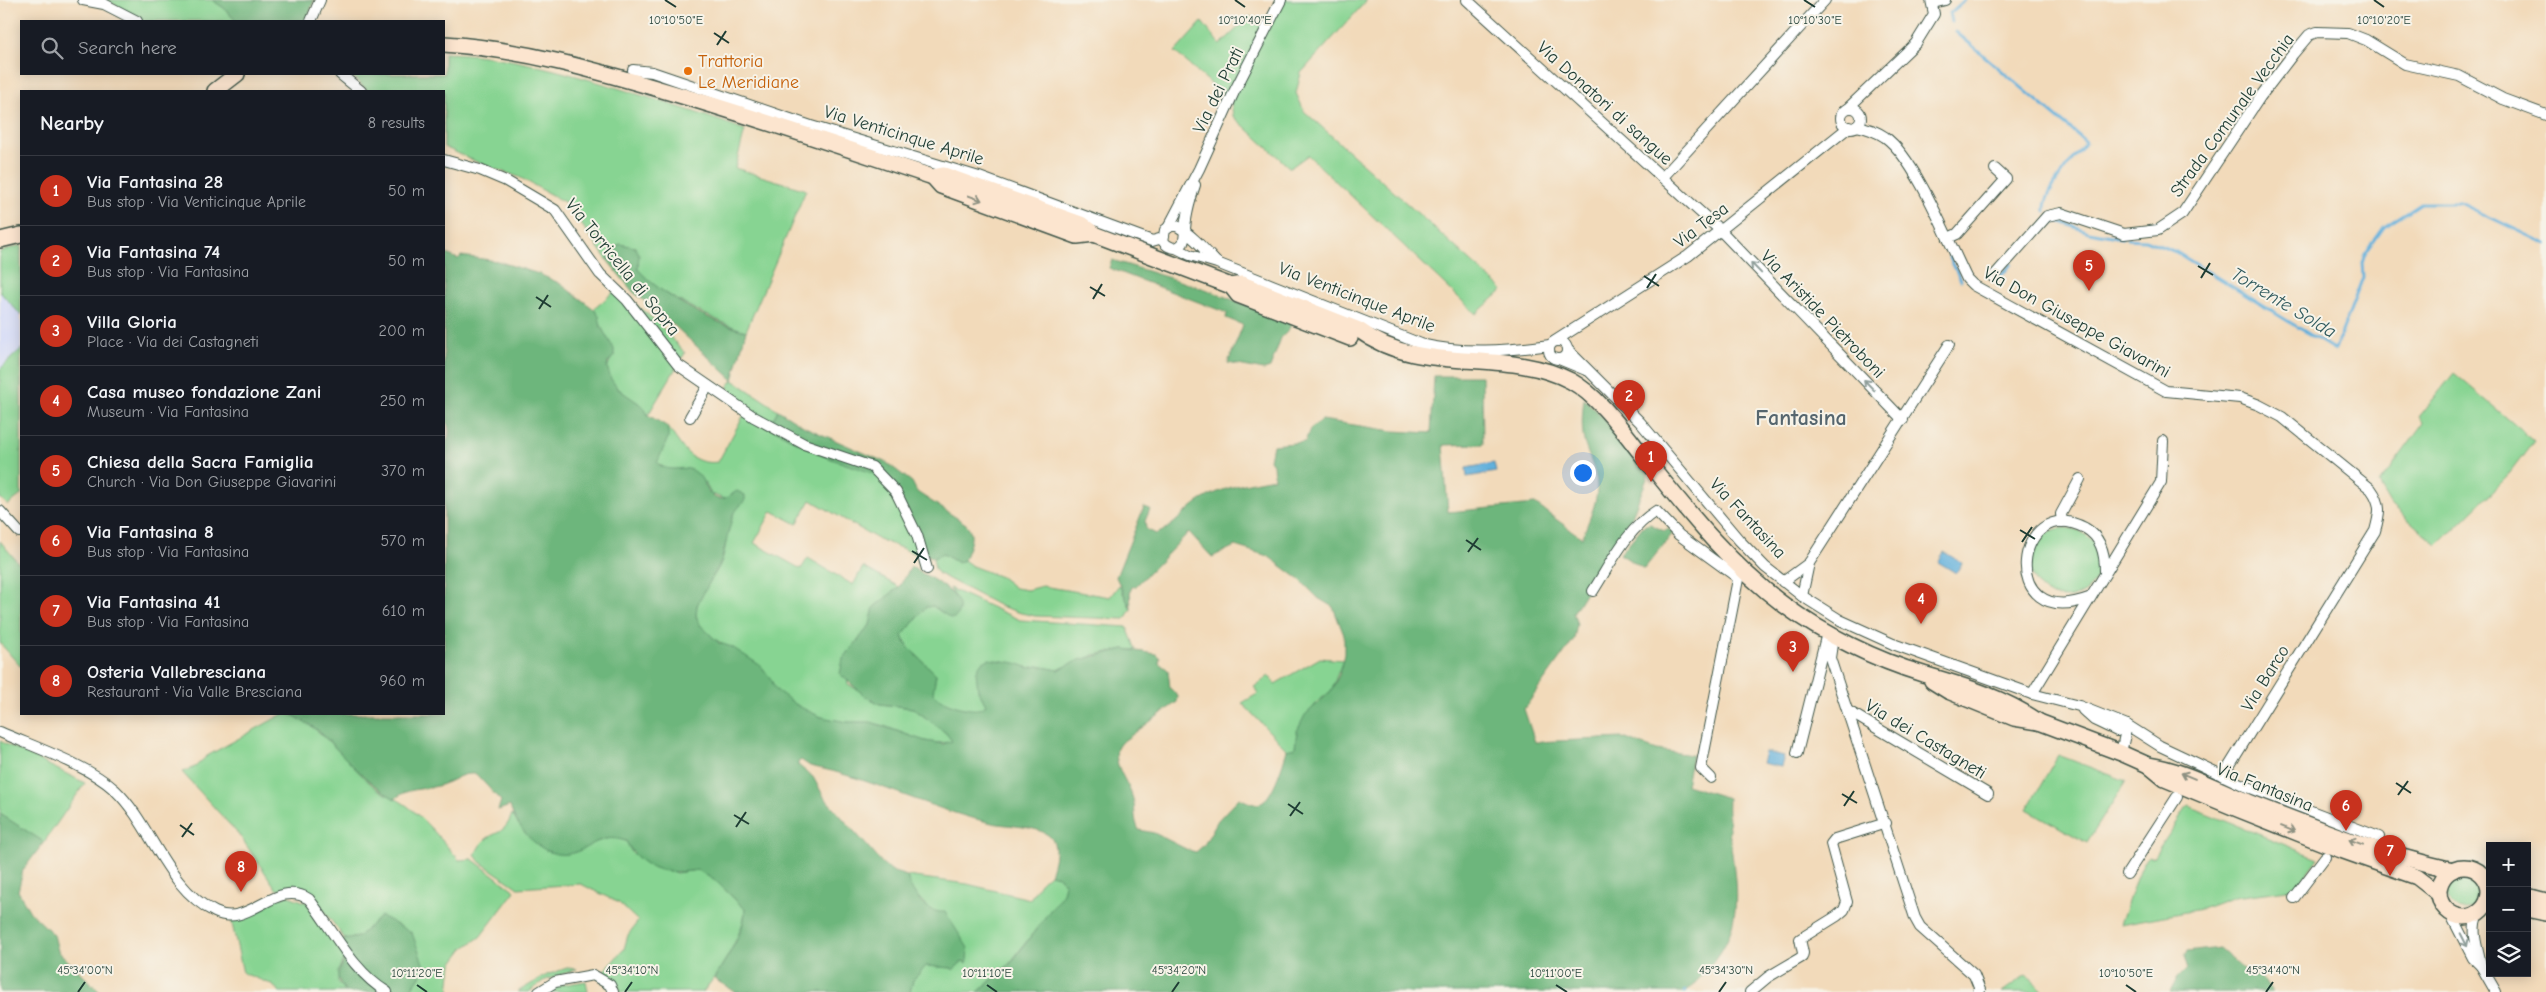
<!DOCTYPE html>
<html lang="en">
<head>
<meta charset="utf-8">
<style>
	:root { --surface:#171b24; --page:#242831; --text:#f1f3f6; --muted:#9ea1a6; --line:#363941; --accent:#c8321e }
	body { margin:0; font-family:"Comic Neue",sans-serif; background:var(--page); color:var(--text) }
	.controls { position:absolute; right:15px; bottom:15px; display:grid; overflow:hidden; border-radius:0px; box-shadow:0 2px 12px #0003 }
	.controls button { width:45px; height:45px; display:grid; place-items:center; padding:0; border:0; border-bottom:1px solid var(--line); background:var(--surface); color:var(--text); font:25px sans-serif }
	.you { position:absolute; left:1582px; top:472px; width:18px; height:18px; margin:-12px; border:4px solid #fff; border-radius:50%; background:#1a73e8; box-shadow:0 0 0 8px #1a73e833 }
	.badge { display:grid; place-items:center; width:32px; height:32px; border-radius:50%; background:var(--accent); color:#fff; font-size:16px; font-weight:700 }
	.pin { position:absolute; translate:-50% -41px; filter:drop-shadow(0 1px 2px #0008) }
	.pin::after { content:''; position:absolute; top:26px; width:18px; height:15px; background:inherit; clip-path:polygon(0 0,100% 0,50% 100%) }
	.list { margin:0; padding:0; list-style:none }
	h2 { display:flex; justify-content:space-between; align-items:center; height:65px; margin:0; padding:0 20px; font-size:21px }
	h2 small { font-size:16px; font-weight:400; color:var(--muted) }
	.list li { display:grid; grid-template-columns:32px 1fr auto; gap:15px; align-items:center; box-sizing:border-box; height:70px; padding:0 20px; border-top:1px solid var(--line) }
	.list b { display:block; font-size:19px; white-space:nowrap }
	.list p { margin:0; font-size:16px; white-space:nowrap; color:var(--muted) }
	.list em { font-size:16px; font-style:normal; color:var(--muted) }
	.icon { flex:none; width:28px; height:28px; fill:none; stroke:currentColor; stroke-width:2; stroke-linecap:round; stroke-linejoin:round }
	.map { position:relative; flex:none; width:2546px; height:992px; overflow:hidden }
	.search { position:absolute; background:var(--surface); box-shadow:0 2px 12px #0003; left:20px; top:20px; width:425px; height:55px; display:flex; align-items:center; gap:12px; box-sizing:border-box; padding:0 18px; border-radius:0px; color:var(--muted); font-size:19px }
	.panel { position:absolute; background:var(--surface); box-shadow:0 2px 12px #0003; left:20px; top:90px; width:425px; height:625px; border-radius:0px }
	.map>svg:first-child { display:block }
	.built { fill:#d2d9f9 }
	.green { fill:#87d492; stroke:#538863 }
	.forest { fill:#6db67c; stroke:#467a58 }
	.water { fill:#62b0dc; stroke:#407688 }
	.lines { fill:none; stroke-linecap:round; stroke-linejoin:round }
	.stream { stroke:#62b0dc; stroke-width:3 }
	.street-casing { stroke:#3f5548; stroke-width:12 }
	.secondary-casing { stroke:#3f5548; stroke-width:18 }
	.street { stroke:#fff; stroke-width:10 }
	.secondary { stroke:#fce5cf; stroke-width:15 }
	.oneway { stroke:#8e9182 }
	.oneway2 { stroke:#8f9e9a }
	.ticks { fill:none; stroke:#1f3d34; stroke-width:2 }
	.food-dot { fill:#e8710a; stroke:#f7f3e8; stroke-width:2 }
	.labels { text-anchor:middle; stroke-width:4; stroke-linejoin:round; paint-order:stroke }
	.food-label { font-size:18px; fill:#c56008; stroke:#f7f3e8; text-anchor:start }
	.street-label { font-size:18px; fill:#1f3d34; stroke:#f7f3e8 }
	.water-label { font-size:19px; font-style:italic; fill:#305a5e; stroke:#f7f3e8 }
	.district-label { font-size:22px; font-weight:bold; fill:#56666e; stroke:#f7f3e8 }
	.ticks-label { font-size:12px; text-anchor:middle; fill:#1f3d34; stroke:#f7f3e8; stroke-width:4; stroke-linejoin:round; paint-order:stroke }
</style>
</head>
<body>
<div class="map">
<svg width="2546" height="992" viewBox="0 0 2546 992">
	<rect width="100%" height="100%" fill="#f7f3e8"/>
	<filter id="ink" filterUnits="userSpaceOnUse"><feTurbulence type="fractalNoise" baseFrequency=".02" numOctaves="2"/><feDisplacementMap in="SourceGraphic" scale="10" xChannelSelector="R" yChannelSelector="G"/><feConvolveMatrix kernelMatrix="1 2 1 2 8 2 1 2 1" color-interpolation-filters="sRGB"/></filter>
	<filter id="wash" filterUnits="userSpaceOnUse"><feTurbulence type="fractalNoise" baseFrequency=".0096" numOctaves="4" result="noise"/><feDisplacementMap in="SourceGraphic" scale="20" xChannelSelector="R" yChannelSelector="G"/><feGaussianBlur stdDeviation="1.12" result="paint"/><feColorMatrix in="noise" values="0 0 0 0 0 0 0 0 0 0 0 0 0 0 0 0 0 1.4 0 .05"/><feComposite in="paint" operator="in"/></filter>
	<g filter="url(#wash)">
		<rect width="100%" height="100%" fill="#f2daba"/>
		<path class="built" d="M0 292 21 315V349L0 369Z"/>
		<g class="green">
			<path d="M106 0H212L224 8 236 21H144Z"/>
			<path d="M1282 0H1367L1301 73 1296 93 1304 111 1503 290 1476 314 1308 155 1290 168 1233 116 1231 101 1175 52 1202 22 1220 45 1250 16 1267 29Z"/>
			<path d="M444 53C502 54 556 70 611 86 656 100 701 113 745 130L735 168 806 190 746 331C725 326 647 288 638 270 636 264 636 254 635 247L620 244 609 253 608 261 566 203 519 177 486 166 444 147V91H368L350 74H444Z"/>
			<path d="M21 245V315L0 292V252Z"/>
			<path d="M617 289 658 323 685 353 648 415C640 399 590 381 614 356L594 309Z"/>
			<path d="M21 349V495L8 505 0 498V369Z"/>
			<path d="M2454 373 2534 441 2506 478 2438 545 2392 506 2379 484 2424 423 2419 417Z"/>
			<path d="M733 380 778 410 773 419 883 477 917 535 916 554 876 538 811 500 797 524 772 511 754 543 801 569 808 558 853 585 863 567 899 587 874 607 870 625 843 659 848 684 880 704 913 708 946 733 952 741C926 749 898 728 873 723 864 721 855 723 846 722 829 720 811 715 797 705 790 701 780 695 775 689 769 682 768 671 759 665 742 654 703 638 697 618 691 601 717 576 722 560 728 543 726 516 741 505L711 494 705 483 682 468C673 471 664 469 657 463 659 450 668 446 668 427 681 446 691 466 718 462L747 409 727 387Z"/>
			<circle cx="2065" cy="563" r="35"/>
			<path d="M0 541 21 566V667L0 643Z"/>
			<path d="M943 554 958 563 964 560 972 566 1001 577 1015 588 1027 590 1042 586 1110 597 1119 585 1131 609 1125 619 1035 616 1021 613 1000 606 939 574 935 569 933 558Z"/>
			<path d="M949 588 1020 620 1127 627 1136 650 1124 649 1094 655 1058 670 1038 666 1030 668 998 660 978 682V690L986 705 978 711C963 707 942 706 932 693L936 674 909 648 902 636 926 607 933 606 944 614 955 598Z"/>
			<path d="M1320 658 1343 660 1331 691 1317 702 1297 731 1295 748 1287 750 1242 703 1259 693 1254 687 1269 676 1275 684Z"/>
			<path d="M283 714C313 714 351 769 376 788 385 795 397 798 406 805 424 818 444 843 459 860L472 859 515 891 480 937 464 948 452 964 449 992H409L425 969 381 916 358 937 345 939C334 925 311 888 292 887 287 887 282 889 277 890L240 836 182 772 195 767 207 756Z"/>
			<path d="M0 741 85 783 44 842 0 814Z"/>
			<path d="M2058 755 2126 781 2087 843 2027 809Z"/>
			<path d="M2188 806 2318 858 2295 889 2234 897 2202 909 2120 924 2137 876 2148 856 2153 858Z"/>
			<path d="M512 814 518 824 593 843 612 837 626 841 632 853 676 873 698 870 717 882 745 909C745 932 718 974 703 992H620L618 984 603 972 624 949 628 935 638 921 619 903 581 884 518 888 480 862 475 855C487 826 503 842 512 814Z"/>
			<path d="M1050 874 1059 876 1065 884 1063 894 1010 963 978 992H910L913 980 926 966 953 968 963 961 966 963 938 913 929 909 910 888 907 876 967 884 1030 899 1040 883Z"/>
			<circle cx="2464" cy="892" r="17"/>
			<path d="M286 895 308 903 344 957 338 971V982L346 992H280L271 984 243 973 231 919Z"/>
			<path d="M567 968 577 969 543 981 529 992H517L547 975Z"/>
			<path d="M2026 975 2045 992H2002Z"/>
			<path d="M586 981 588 992H547L562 985Z"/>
		</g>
		<g class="forest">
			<path d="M212 0H314L307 21H236L224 8Z"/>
			<path d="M620 244 635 247 639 254 638 269C659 294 713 324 746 331L733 380 664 316 633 292 608 261 609 253Z"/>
			<path d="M444 253 458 259 461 256 497 261 539 274 559 283 594 309 599 316 601 327 614 349V356L608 362 607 367 611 379 618 389 643 406 648 415 668 427V438L657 463C671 475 682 464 694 471 706 478 705 496 719 499 726 500 731 494 737 491L745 495V500L733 514 721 562 697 605 696 616 700 625 719 643 732 647 761 666 771 679 775 689 798 706 821 717 847 722H871L925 741 943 744 952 741 946 733 913 708 880 704 865 696 840 674 843 659 870 625 874 607 899 587 911 567C924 575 974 597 955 618H950L933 606 926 607 902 636 909 648 936 674 933 693C940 703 978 716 986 705L978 690 976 672 981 663 989 659 1016 663 1029 668 1038 666 1058 670 1079 660 1124 649 1156 654 1160 658 1159 663 1168 670 1170 688 1178 696 1177 702 1118 745C1111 765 1128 780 1133 799 1136 810 1133 819 1139 830L1154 833 1188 850 1196 852 1204 845 1218 820 1239 798C1244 800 1252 805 1258 804 1272 802 1283 763 1287 750L1295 748 1297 731 1305 715 1331 691 1339 675 1344 654V635L1333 607 1318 598 1299 579 1268 556 1235 546 1212 557 1189 532 1135 587 1133 586 1130 591 1131 609 1116 577 1144 507 1150 509 1145 521 1146 529 1156 534C1173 528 1184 511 1200 501 1222 487 1248 483 1274 478L1273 464 1270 460 1273 445 1305 442 1310 429 1322 420 1393 431 1431 433 1434 376H1482L1483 444 1443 445 1448 512 1535 504 1582 538C1588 522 1596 506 1597 490 1598 474 1590 460 1585 445 1581 431 1582 414 1584 399L1595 409 1645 466 1648 476 1632 516 1573 613 1577 624 1574 639 1524 709 1535 742 1623 738 1657 750 1692 755 1686 785 1728 798C1725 848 1750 901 1723 948 1714 964 1699 978 1687 992H978L1011 963 1063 893 1065 884 1059 876 1050 874C1054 863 1060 844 1048 835 1037 826 1007 826 992 823 930 810 873 778 810 766L801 760 798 762V765L813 777 824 797 883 864 894 872 907 876C911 892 926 914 945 912L968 948 967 963 963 961 953 970 952 968 926 966 913 980 910 992H736L714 979C726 958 745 933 745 909L717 882 698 870C667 875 641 871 626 841 597 832 592 850 568 854 542 859 516 827 510 806L498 810 501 801 476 774C459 773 458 779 443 784 427 791 408 786 395 799 365 782 345 757 321 733 313 725 300 721 292 714H444V445C451 436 451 427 444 418Z"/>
			<path d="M1112 260 1208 290 1291 323 1289 330 1281 338 1270 368 1264 370 1228 363 1243 325 1226 318 1227 313 1109 268Z"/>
			<path d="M778 410 805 427 887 463 912 482 917 492 966 524C976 535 969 546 964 560L958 563 943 554 933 558 926 554H916L917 535 883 477 823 456 773 429V419Z"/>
			<path d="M1650 524 1664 531 1669 529 1673 533 1644 569 1620 554 1643 526Z"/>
			<path d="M0 814 44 842 23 870 18 891 30 912 54 935 58 951 100 992H0Z"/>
			<path d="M381 916 412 933 425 969 409 992H346C337 978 335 977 344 961L339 941 358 937Z"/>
			<path d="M2219 948 2251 976H2259L2273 992H2170L2178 977 2188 969 2184 956 2187 952Z"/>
		</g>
		<g class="water">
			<path d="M1494 463 1496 472 1467 477 1466 468Z"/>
			<path d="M1944 552 1962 563 1956 573 1938 562Z"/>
			<path d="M1765 752 1784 756 1781 767 1762 763Z"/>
		</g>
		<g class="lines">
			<g class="stream">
				<path d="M1952 22 1950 13 1965 0"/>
				<path d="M1956 32 2086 142C2075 157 2042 194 2045 211"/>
				<path d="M1922 199 1946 249"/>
				<path d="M2044 226 2058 221 2089 232 2122 238"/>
				<path d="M2127 239 2145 240 2176 252 2335 350 2363 277 2362 263 2365 254 2384 227 2421 203H2460L2546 244"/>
				<path d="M1949 256 1961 280"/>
				<path d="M2000 277 2011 264"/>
				<path d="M1685 992 1686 991"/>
			</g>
		</g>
	</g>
	<g filter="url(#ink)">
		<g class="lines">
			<g class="street-casing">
				<g id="street">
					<path d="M83 0 104 4 137 21"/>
					<path d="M1467 0 1721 231 1903 420"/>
					<path d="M1933 3 1945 0"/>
					<path d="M311 21 320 0"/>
					<path d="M633 70 652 72 811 126 979 177 1152 241 1163 238"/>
					<path d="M340 74 361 91"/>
					<circle cx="1851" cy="118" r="10"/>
					<path d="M1848 108 1916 43 1934 14 1931 0"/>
					<path d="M1857 126C1867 128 1876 131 1885 137 1916 159 1949 243 1967 279L1973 285 2166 391 2240 398 2259 405 2282 417 2371 489C2382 504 2380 513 2375 531L2223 776"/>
					<path d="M444 160 480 170 506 181 555 210 600 274 627 300 678 365 754 417 804 444 872 467 896 492 917 535 927 569"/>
					<path d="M1663 177 1825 0"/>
					<path d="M1195 185C1190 200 1185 216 1185 232 1184 236 1185 239 1183 243 1177 251 1168 248 1163 241L1165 230 1171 226H1177C1192 235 1204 249 1216 262"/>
					<path d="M1168 228 1199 169 1234 92 1281 0"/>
					<path d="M1948 238 1957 234 2006 179 1995 169"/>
					<path d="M1176 248 1190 255 1217 263 1421 344C1463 354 1507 351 1550 345"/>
					<path d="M1993 277 2047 216 2061 213 2124 234 2158 230 2182 214 2260 97 2293 54 2309 35 2317 32 2348 33 2366 40 2405 64 2459 76 2503 99 2546 115"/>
					<circle cx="1558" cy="350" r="9"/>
					<path d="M1555 341 1688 256 1849 127"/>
					<path d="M1567 349 1640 422 1739 540 1765 567 1802 596 1840 620 1893 644 2032 694 2079 706 2127 725 2160 746 2243 785 2379 837"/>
					<path d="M1559 359 1586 370"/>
					<path d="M690 417 708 386"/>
					<path d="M0 511 19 532"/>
					<path d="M2062 522 2061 514 2080 479"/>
					<path d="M1783 582 1809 563"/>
					<path d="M1593 591C1611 563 1627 529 1656 511L1679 535 1738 578"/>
					<path d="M1802 596 1809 563 1949 345"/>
					<path d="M2089 598C1997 632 2014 491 2085 528 2101 537 2105 553 2105 571"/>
					<path d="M1833 637 1830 658 1915 918 1920 927 1974 975 1980 990 1978 992"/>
					<path d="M2032 694 2161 482 2163 441"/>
					<path d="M2083 710 2094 720 2117 731 2127 725"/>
					<path d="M1848 711 1988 794"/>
					<path d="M0 732C34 747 88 765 115 790 152 825 166 888 215 912 249 929 275 878 309 899 333 930 353 972 387 992"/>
					<path d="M1797 753 1827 633"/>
					<path d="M2121 753 2127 725"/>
					<path d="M1711 778 1701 768 1740 569"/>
					<path d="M2127 874 2177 797"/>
					<path d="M2294 898 2325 857"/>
					<path d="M2450 913 2473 958 2481 966 2496 992"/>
					<path d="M2478 913C2470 932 2478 947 2481 966"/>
					<path d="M539 992 555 982 593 975 610 985 613 992"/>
					<path d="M1750 992 1768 977 1802 957 1803 953 1800 939 1837 916 1844 910 1847 902 1831 844 1835 839 1886 823"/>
				</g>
			</g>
			<g class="secondary-casing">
				<g id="secondary">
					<path d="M444 44C522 49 595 70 669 92 758 118 845 148 933 177L944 175 1081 224 1094 234 1231 286 1242 284 1359 330C1421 377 1505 346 1571 381 1602 398 1629 440 1652 467 1692 517 1732 566 1784 605 1823 634 1876 660 1923 674 1964 686 2003 697 2039 722"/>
					<path d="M215 91 237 74"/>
					<path d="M933 177 941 186 1077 236 1094 234"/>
					<path d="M0 240 21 235"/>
					<path d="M1231 286 1238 295 1350 338"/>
					<path d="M1932 681 1948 691 2014 718 2039 722 2121 753 2148 765 2165 779 2240 810 2338 849 2417 877 2439 894"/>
					<path d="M2148 765C2182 770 2213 787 2244 800 2313 827 2381 854 2453 870"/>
					<circle cx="2464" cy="892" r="25"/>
					<path d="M2527 896 2546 901"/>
					<path d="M2527 909 2546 913"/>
				</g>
			</g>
			<use href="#street" class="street"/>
			<use href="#secondary" class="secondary"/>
		</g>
		<defs><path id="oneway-shaft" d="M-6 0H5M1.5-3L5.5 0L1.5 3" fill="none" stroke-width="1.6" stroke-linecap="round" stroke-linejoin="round" transform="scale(1.25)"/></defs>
		<g class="oneway">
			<use href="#oneway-shaft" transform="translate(975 198) rotate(20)"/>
			<use href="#oneway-shaft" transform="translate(2188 776) rotate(-157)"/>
			<use href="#oneway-shaft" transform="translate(2288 829) rotate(22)"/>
			<use href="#oneway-shaft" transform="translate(2356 842) rotate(-160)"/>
		</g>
		<g class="oneway2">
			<use href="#oneway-shaft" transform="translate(1756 268) rotate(-134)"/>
			<use href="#oneway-shaft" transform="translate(1869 385) rotate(-134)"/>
			<use href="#oneway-shaft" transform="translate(2464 940) rotate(63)"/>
		</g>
	</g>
	<path class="ticks" d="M665 0 676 7M1235 0 1245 7M1804 0 1815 7M2374 0 2384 7M714 33 729 43M717 45 726 31M2198 266 2213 275M1644 276 1659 286M2201 278 2210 263M1090 287 1105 296M1647 288 1656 274M536 297 551 307M1093 299 1102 284M539 309 548 295M2020 530 2035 539M1466 540 1481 550M2022 542 2032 527M912 551 927 560M1468 552 1478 538M914 563 924 548M2396 783 2411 793M1842 794 1857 803M2398 795 2408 781M1288 804 1303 814M1844 806 1854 791M734 815 749 824M1290 816 1300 802M180 825 194 835M736 827 746 812M182 837 192 823M417 985 427 992M987 985 997 992M1556 985 1567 992M2126 985 2136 992M78 992 85 982M625 992 632 982M1172 992 1179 982M1719 992 1726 982M2266 992 2273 982"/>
	<circle class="food-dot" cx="688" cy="71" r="5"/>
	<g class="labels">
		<g class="food-label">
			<text x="698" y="67">Trattoria<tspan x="698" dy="21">Le Meridiane</tspan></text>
		</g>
		<g class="street-label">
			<text transform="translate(1218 90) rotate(-64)" y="6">Via dei Prati</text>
			<text transform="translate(1605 103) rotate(42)" y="6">Via Donatori di sangue</text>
			<text transform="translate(2232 115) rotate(-54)" y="6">Strada Comunale Vecchia</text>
			<text transform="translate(904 135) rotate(17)" y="6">Via Venticinque Aprile</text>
			<text transform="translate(1701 225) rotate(-37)" y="6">Via Tesa</text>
			<text transform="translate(623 267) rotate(51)" y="6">Via Torricella di Sopra</text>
			<text transform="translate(1357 297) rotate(21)" y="6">Via Venticinque Aprile</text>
			<text transform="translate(1823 314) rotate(46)" y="6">Via Aristide Pietroboni</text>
			<text transform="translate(2077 322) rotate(29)" y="6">Via Don Giuseppe Giavarini</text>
			<text transform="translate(1748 518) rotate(47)" y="6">Via Fantasina</text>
			<text transform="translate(2265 678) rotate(-58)" y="6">Via Barco</text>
			<text transform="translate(1926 739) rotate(31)" y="6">Via dei Castagneti</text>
			<text transform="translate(2265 787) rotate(22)" y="6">Via Fantasina</text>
		</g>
		<g class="water-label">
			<text transform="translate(2284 302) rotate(31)" y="7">Torrente Solda</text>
		</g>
		<g class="district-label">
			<text x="1801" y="425">Fantasina</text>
		</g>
	</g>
	<g class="ticks-label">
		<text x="676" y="24">10°10'50"E</text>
		<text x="1245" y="24">10°10'40"E</text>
		<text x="2384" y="24">10°10'20"E</text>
		<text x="1815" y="24">10°10'30"E</text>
		<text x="85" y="974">45°34'00"N</text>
		<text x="632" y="974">45°34'10"N</text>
		<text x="1179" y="974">45°34'20"N</text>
		<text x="1726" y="974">45°34'30"N</text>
		<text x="2273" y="974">45°34'40"N</text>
		<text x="417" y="977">10°11'20"E</text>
		<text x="987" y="977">10°11'10"E</text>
		<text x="1556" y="977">10°11'00"E</text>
		<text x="2126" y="977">10°10'50"E</text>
	</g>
</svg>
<div class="controls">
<button>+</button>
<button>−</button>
<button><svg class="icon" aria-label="layers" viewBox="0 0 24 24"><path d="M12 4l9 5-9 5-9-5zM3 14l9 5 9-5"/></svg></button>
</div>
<div class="you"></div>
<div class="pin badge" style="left:1651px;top:482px">1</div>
<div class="pin badge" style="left:1629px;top:421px">2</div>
<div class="pin badge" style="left:1793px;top:672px">3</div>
<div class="pin badge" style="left:1921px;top:624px">4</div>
<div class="pin badge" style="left:2089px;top:291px">5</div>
<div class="pin badge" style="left:2346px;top:831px">6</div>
<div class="pin badge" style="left:2390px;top:876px">7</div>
<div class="pin badge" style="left:241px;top:892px">8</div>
<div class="search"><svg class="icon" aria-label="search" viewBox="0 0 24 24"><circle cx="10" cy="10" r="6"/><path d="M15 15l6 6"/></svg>Search here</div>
<section class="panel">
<h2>Nearby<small>8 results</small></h2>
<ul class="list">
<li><span class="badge">1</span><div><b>Via Fantasina 28</b><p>Bus stop · Via Venticinque Aprile</p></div><em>50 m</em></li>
<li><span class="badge">2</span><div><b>Via Fantasina 74</b><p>Bus stop · Via Fantasina</p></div><em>50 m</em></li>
<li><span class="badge">3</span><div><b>Villa Gloria</b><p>Place · Via dei Castagneti</p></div><em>200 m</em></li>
<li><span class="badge">4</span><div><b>Casa museo fondazione Zani</b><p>Museum · Via Fantasina</p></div><em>250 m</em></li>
<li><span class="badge">5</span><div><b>Chiesa della Sacra Famiglia</b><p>Church · Via Don Giuseppe Giavarini</p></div><em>370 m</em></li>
<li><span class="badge">6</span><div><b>Via Fantasina 8</b><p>Bus stop · Via Fantasina</p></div><em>570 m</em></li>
<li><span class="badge">7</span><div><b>Via Fantasina 41</b><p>Bus stop · Via Fantasina</p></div><em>610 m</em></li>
<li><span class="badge">8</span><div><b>Osteria Vallebresciana</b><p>Restaurant · Via Valle Bresciana</p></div><em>960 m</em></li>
</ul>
</section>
</div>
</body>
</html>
